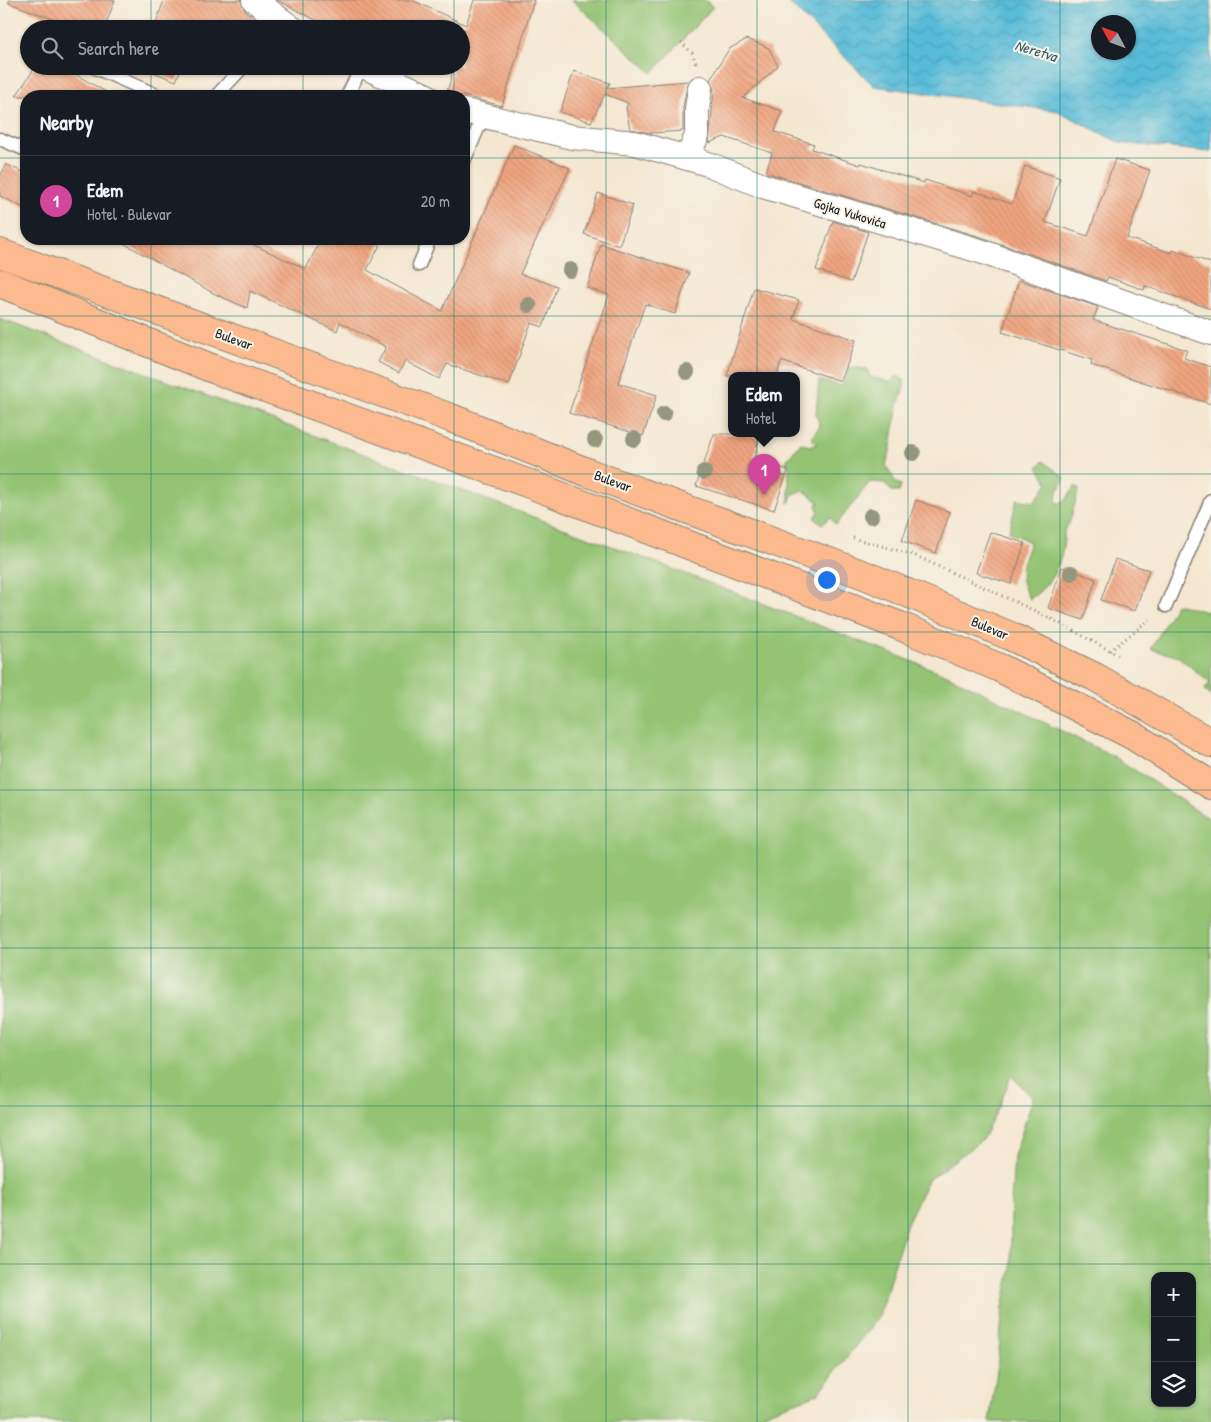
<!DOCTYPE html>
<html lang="en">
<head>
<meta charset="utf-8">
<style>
	:root { --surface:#171b24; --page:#20242c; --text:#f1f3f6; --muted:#9ea1a6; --line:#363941; --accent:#2563eb }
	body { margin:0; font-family:"Patrick Hand",sans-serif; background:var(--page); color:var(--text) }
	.controls { position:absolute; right:15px; bottom:15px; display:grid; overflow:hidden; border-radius:10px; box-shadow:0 1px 4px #0004 }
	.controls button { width:45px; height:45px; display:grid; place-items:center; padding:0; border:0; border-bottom:1px solid var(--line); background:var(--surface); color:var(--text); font:25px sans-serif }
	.compass { position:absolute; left:1091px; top:15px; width:45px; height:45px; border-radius:50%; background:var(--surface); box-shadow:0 1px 4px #0004; rotate:311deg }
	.you { position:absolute; left:826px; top:579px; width:18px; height:18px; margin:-12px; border:4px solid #fff; border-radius:50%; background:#1a73e8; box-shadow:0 0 0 8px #1a73e833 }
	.badge { display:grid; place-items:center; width:32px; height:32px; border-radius:50%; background:var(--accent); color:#fff; font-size:16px; font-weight:700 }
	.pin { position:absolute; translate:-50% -41px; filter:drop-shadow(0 1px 2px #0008) }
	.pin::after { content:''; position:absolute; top:26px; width:18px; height:15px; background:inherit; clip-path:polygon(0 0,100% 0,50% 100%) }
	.popup { position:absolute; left:728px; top:372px; width:72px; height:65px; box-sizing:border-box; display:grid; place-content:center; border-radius:10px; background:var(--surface); filter:drop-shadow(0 1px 4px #0005); font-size:16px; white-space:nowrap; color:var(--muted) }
	.popup b { font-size:19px; color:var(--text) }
	.popup::after { content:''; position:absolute; left:50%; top:100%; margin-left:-10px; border:10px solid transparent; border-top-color:var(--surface) }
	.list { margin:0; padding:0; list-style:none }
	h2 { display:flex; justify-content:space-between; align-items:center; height:65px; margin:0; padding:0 20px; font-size:21px }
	h2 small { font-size:16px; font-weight:400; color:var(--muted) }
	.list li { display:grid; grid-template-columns:32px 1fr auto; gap:15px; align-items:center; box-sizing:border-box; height:90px; padding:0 20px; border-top:1px solid var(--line) }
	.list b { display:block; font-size:19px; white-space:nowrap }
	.list p { margin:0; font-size:16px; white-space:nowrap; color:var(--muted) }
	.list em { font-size:16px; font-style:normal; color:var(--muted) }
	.icon { flex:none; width:28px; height:28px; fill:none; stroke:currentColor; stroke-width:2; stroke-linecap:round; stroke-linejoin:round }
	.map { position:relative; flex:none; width:1211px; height:1422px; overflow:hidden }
	.search { position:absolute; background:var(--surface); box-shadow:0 1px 4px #0004; left:20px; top:20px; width:450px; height:55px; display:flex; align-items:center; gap:12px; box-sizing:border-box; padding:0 18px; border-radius:28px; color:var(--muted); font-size:19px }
	.panel { position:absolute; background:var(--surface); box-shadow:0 1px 4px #0004; left:20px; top:90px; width:450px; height:155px; border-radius:20px }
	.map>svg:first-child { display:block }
	.grass { fill:#93c373; stroke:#587048; fill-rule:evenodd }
	.water { fill:url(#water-waves); stroke:#3a6c7a; fill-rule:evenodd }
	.building { fill:url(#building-back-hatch) }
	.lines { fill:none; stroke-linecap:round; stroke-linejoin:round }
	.lane-casing { stroke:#888276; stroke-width:15 }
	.street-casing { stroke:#888276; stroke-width:26 }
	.primary-casing { stroke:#888276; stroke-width:30 }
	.path { stroke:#888276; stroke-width:3; stroke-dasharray:1 4; stroke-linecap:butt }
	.lane { stroke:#fff; stroke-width:12 }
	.street { stroke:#fff; stroke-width:24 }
	.primary { stroke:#fcba8e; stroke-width:28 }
	.tree { fill:#94977e }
	.grid { fill:none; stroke:#0f766e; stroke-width:1; stroke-opacity:0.55 }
	.labels { text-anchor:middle; stroke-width:4; stroke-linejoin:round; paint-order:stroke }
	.street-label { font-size:14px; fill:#1c1c1c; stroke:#f7f3e8 }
	.water-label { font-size:15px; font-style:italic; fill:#345c67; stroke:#f7f3e8 }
</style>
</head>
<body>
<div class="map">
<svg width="1211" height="1422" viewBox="0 0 1211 1422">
	<defs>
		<pattern id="water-waves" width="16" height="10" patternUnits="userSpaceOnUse" patternTransform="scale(1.25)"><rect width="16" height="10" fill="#59bcd8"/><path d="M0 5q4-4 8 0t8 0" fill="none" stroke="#4da1b9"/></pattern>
		<pattern id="building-back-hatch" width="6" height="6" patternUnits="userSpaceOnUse" patternTransform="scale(1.25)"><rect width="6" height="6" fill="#f0a580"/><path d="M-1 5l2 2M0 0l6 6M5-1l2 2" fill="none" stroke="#cd8d6e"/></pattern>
	</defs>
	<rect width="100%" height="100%" fill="#f7f3e8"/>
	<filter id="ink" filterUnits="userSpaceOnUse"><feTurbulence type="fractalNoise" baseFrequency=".02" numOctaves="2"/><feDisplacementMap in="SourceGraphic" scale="10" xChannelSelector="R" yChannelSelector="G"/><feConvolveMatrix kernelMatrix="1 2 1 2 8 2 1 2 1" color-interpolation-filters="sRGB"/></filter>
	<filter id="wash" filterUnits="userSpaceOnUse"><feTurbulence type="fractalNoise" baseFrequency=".0096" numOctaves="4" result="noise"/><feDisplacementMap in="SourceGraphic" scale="20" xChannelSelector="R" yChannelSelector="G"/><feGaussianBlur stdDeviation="1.12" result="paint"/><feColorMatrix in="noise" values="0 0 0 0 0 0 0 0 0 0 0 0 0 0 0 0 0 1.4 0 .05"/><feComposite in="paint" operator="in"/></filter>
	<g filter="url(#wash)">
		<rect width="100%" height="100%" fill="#f4e7d1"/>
		<g class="grass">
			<path d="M572 0H705L713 7 652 73Z"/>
			<path d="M0 319 652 561 945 674 1113 756 1211 820V1422H989L997 1371 1003 1307 1011 1269V1204L1014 1156 1033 1098 1011 1076 999 1107 982 1140 928 1180 907 1223 879 1316 818 1394 739 1422H0ZM1155 1276H1192V1403H1155Z"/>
			<path d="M850 367 867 369 870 377 890 382 897 376 904 380C905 391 900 397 898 407 893 426 893 446 886 465L896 483 901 485 899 492 891 491 885 483 870 482 836 525 830 517 823 524 814 518 819 512 816 506 819 502 803 490 792 495 789 503V468L786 461 801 443 809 446 817 444 811 438 820 426 816 414 819 380 842 386Z"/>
			<path d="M1043 461 1065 478 1056 495 1057 504 1066 500 1075 486 1079 489 1069 524 1064 530C1065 558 1054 583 1030 599 1015 575 1022 566 1030 542L1009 532 1017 499 1034 502 1048 483 1038 467Z"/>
			<path d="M1176 604 1211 613V696L1204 690 1210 683 1179 657 1151 649Z"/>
		</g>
		<path class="water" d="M786 0H1211V152L1120 143 1058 111 874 86ZM1098 22H1128V52H1098Z"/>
		<g id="blocks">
			<g class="building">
				<path d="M9 0H115L104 29H80L9 3Z"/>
				<path d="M164 0H241L245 11 263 24 258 29H154Z"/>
				<path d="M277 0H412L466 25 474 0H534L502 106 464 96H446L454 66H461V42L465 29H333Z"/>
				<path d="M747 39 769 48 778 66 743 98 782 111 775 132 814 144 812 149 860 165 861 163 924 183 925 180 972 196 974 191 1012 204 1025 166 1060 178 1045 222 1088 236 1115 159 1150 170 1127 238 1172 253 1173 250 1211 263V309L1145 286 1144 290 1108 277 1106 281 984 238 768 173 766 172 772 153 724 137 709 143 714 90 710 80 729 49Z"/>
				<path d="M36 66H61L113 96H16Z"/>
				<path d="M144 66H182L176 81 143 68Z"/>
				<path d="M574 71 610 83 607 88 688 81 683 107V131L651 133 630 129 626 108 628 103 605 94 591 122 560 112Z"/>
				<path d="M514 145 570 168 520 274 557 286 543 327 531 323 509 385 447 364 439 379 405 361 399 373 378 362 386 347 340 322 337 331 250 291 247 308 215 294 116 239H241L306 269 321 239H383L367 270 442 311Z"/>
				<path d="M6 164 26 174V209L0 196V177Z"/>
				<path d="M598 193 633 205 619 246 584 234Z"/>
				<path d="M833 221 868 232 851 282 816 270Z"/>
				<path d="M601 244 689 273 675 314 645 304 618 383 657 395 643 436 569 413 609 295 587 288Z"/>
				<path d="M1019 280 1098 307 1093 320 1187 350 1184 358 1211 367V404L1091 365 1092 360 1002 332Z"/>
				<path d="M754 288 799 300 793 319 856 340 841 381 781 361 777 376H727Z"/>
				<path d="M714 434H760L754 458 788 470 774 510 696 486Z"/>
				<path d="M916 500 950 512 936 553 902 541Z"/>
				<path d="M990 532 1025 543 1011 584 976 573Z"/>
				<path d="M1115 559 1149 570 1135 611 1101 600Z"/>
				<path d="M1062 567 1096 579 1083 620 1048 608Z"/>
			</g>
		</g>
	</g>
	<g filter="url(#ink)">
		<use href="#blocks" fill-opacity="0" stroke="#888276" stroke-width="1"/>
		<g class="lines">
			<g class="lane-casing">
				<g id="lane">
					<path d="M91 66 159 96"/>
					<path d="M216 96 244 66"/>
					<path d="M347 96 362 66"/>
					<path d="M0 139 26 150"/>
					<path d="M464 161 483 117"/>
					<path d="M419 265 430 239"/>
					<path d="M1166 606 1211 500"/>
				</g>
			</g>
			<g class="street-casing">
				<g id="street">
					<path d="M254 0 293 29"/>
					<path d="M363 66 427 96"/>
					<path d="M464 111 572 137 635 143 708 164 763 186 980 251 1211 333"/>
					<path d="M688 158 697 135V109L700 88"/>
				</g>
			</g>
			<g class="primary-casing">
				<g id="primary">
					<path d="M0 253 451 418 589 473 867 576 1010 636 1095 677 1211 743"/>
					<path d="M0 283 216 370 527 483 900 626 1000 668 1132 735 1211 785"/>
				</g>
			</g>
			<g class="path">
				<path d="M681 42 692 53 696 63"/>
				<path d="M853 538 914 555 1048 617 1118 655"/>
				<path d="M1110 651 1150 619"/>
			</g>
			<use href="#lane" class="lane"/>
			<use href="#street" class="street"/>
			<use href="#primary" class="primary"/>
		</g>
		<g class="tree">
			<circle cx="570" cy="270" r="8"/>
			<circle cx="529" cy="305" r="8"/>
			<circle cx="687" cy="372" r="8"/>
			<circle cx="664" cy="414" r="8"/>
			<circle cx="634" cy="439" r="8"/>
			<circle cx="595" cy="440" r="8"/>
			<circle cx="913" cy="453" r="8"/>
			<circle cx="704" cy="472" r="8"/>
			<circle cx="871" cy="516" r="8"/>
			<circle cx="1071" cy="573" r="8"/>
		</g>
	</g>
	<path class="grid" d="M151 0V29M303 0V29M454 0V29M606 0V1422M757 0V1422M908 0V1422M1060 0V1422M151 66V96M303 66V96M454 66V96M0 158H26M464 158H1211M151 239V1422M303 239V1422M454 239V1422M0 316H1211M0 474H1211M0 632H1211M0 790H1211M0 948H1211M0 1106H1211M0 1264H1211"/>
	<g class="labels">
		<g class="street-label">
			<text transform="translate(850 213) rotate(17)" y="5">Gojka Vukovića</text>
			<text transform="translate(234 339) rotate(20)" y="5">Bulevar</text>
			<text transform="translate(613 481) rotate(20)" y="5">Bulevar</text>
			<text transform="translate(990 628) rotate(23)" y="5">Bulevar</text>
		</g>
		<g class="water-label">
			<text transform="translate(1036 51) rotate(17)" y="5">Neretva</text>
		</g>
	</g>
</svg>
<div class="controls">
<button>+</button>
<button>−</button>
<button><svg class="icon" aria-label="layers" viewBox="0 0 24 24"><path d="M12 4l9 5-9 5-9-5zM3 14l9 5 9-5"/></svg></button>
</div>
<svg class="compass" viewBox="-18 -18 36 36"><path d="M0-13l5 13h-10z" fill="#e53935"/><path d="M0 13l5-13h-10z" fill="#9ea1a6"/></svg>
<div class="you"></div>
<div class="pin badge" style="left:764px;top:495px;background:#d1479c">1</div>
<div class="popup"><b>Edem</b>Hotel</div>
<div class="search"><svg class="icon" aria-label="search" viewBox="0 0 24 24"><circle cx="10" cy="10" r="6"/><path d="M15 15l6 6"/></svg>Search here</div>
<section class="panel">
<h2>Nearby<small></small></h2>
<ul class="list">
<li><span class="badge" style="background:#d1479c">1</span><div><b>Edem</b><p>Hotel · Bulevar</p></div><em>20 m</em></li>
</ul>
</section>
</div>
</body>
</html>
